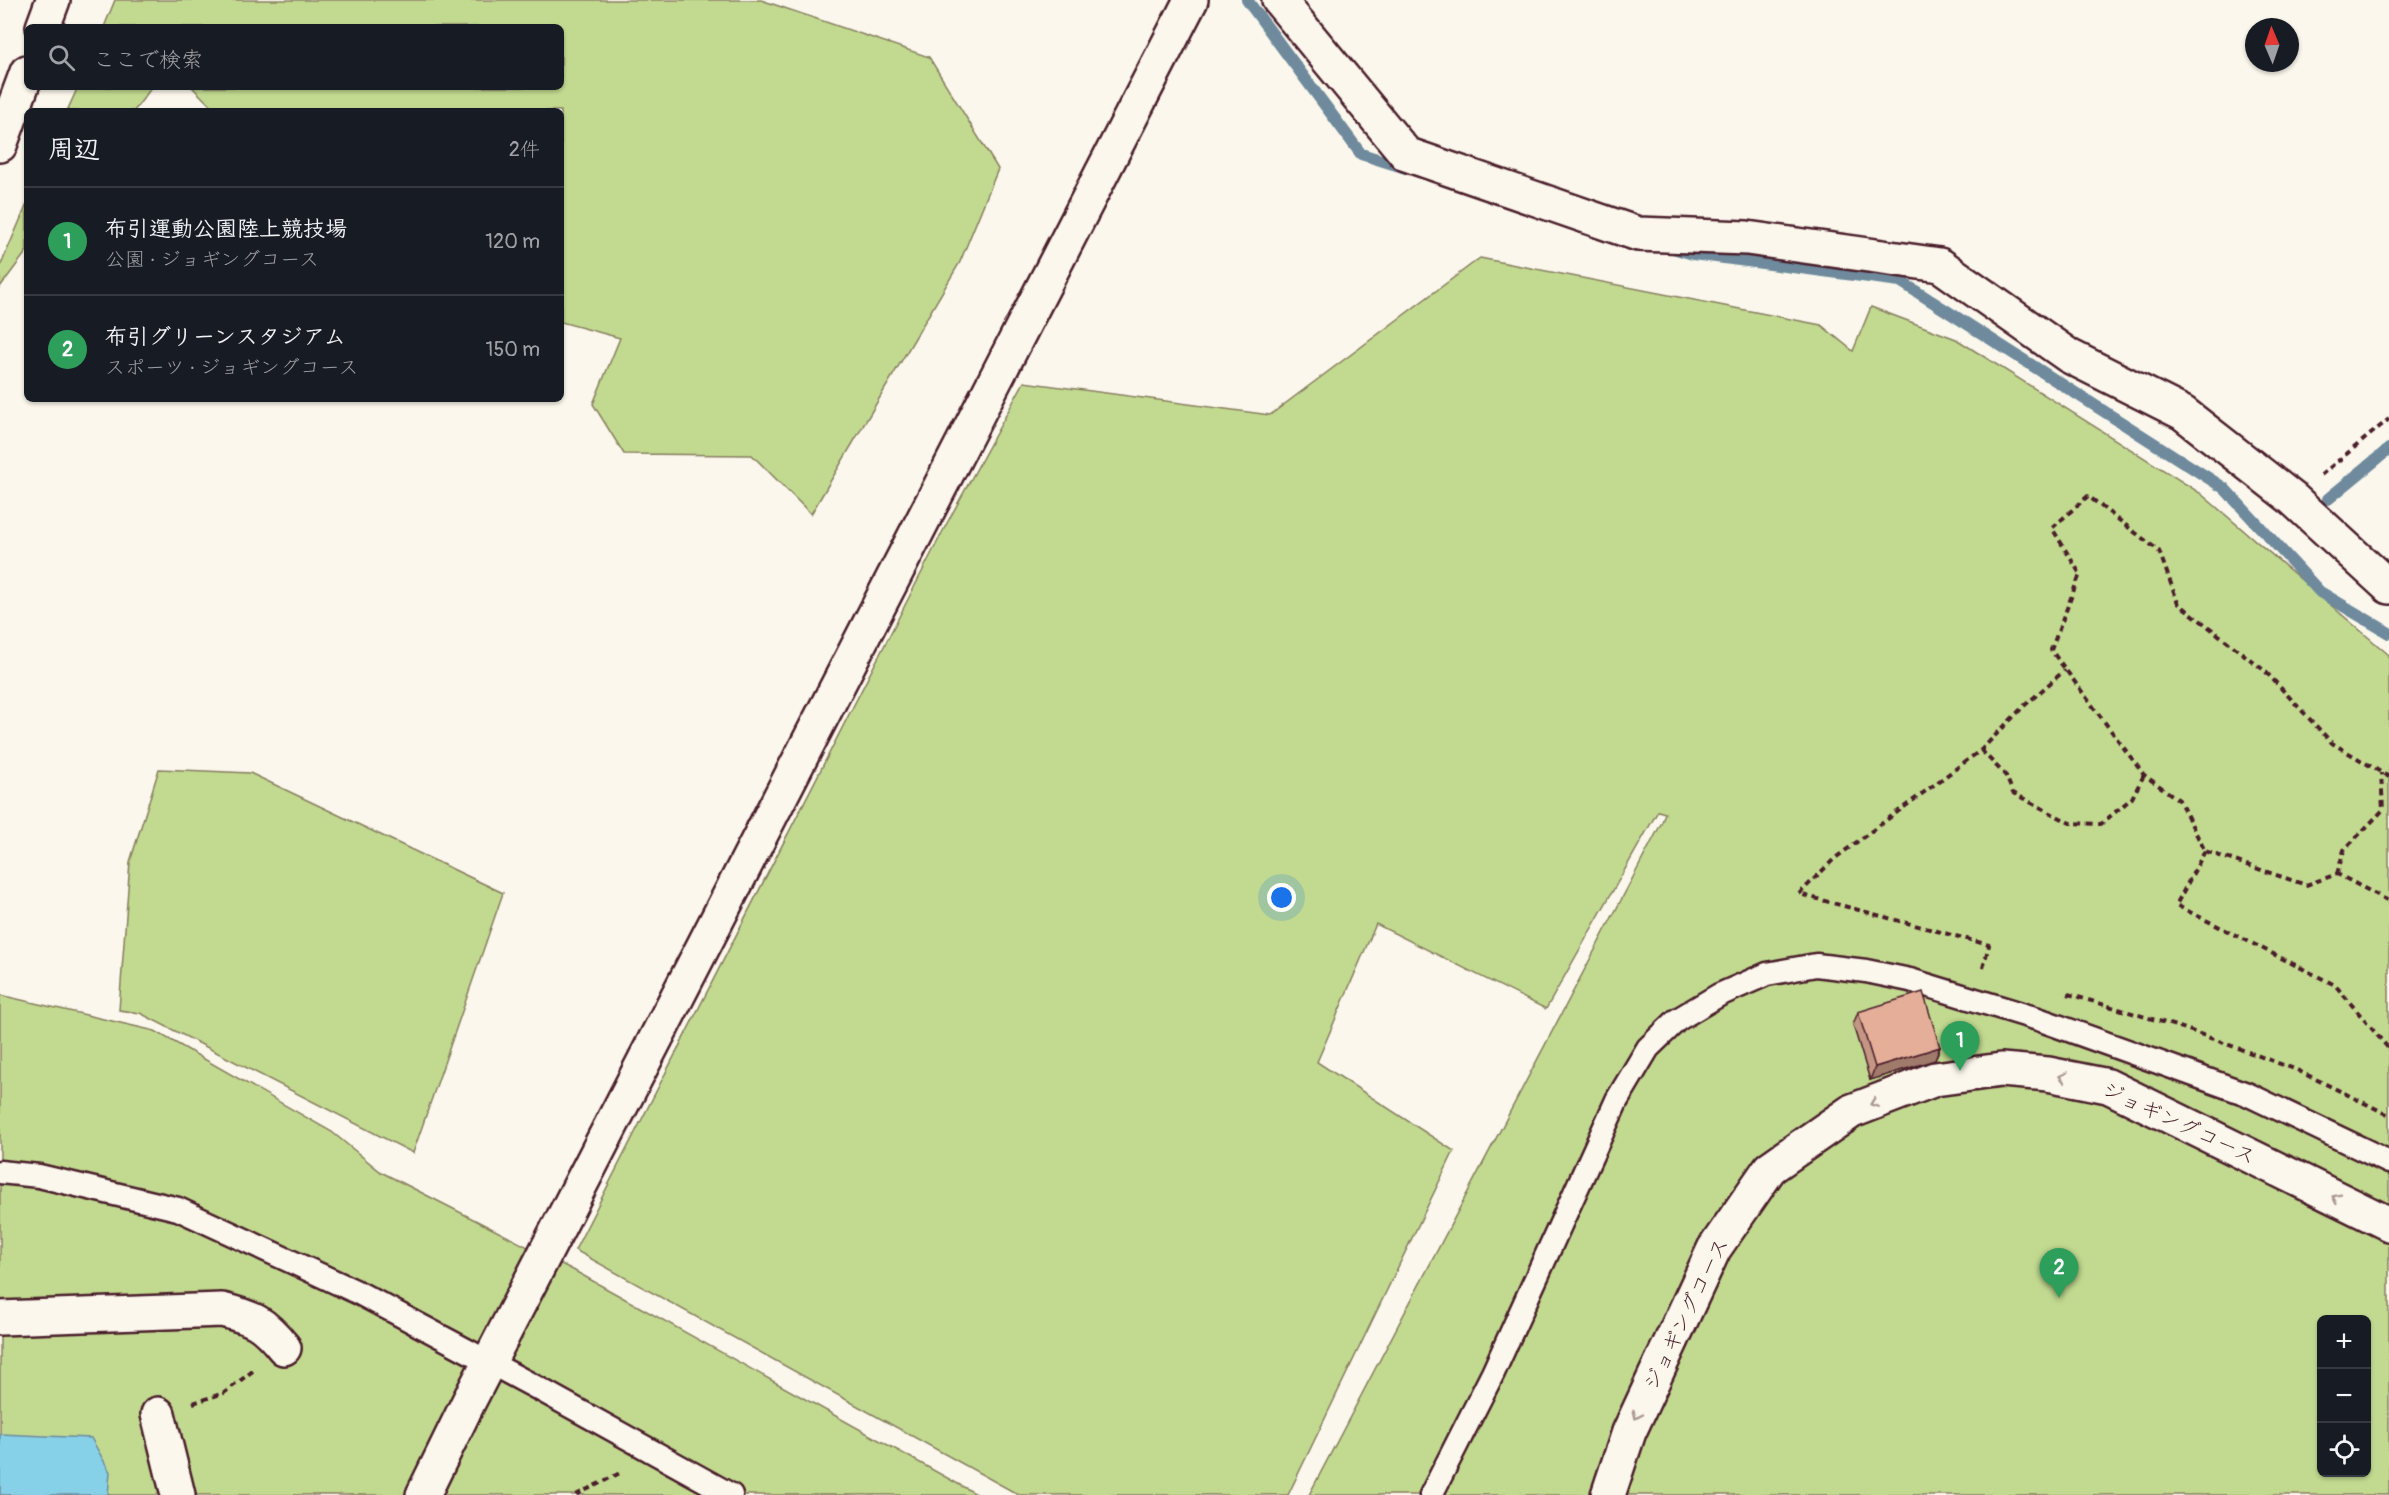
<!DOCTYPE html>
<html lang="ja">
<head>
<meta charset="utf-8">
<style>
	:root { --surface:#171b24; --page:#20242c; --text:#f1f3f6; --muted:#9ea1a6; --line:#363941; --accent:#a6949b }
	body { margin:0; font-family:Pangolin,"Klee One",sans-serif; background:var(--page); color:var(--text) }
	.controls { position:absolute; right:18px; bottom:18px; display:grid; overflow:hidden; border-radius:9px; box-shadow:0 2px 4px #0004 }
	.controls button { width:54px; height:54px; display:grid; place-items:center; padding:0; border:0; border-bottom:2px solid var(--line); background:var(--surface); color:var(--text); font:30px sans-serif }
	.compass { position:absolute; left:2245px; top:18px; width:54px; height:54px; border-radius:50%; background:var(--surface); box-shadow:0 2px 4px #0004; rotate:358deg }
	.you { position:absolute; left:1282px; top:898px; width:21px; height:21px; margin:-15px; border:4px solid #fff; border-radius:50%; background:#1a73e8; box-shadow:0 0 0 9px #1a73e833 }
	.badge { display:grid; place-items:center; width:39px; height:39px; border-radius:50%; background:var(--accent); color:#fff; font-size:20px; font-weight:700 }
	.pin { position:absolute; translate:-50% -50px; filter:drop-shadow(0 2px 3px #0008) }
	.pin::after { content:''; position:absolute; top:32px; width:21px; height:18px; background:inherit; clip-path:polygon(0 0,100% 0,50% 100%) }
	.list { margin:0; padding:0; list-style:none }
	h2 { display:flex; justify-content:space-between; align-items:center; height:78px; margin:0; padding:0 24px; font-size:26px }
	h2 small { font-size:20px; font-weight:400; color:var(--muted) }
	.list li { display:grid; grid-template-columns:39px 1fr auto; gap:18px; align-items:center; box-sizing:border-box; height:108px; padding:0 24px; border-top:2px solid var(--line) }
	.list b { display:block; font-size:22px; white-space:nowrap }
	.list p { margin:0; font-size:20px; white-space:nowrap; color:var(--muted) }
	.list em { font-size:20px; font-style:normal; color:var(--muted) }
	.icon { flex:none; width:33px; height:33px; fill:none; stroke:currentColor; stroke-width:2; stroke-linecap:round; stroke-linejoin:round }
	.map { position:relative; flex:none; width:2389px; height:1495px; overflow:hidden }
	.search { position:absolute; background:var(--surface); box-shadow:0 2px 4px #0004; left:24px; top:24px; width:540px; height:66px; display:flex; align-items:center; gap:15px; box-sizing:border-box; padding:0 21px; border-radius:9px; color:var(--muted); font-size:22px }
	.panel { position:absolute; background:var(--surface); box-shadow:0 2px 4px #0004; left:24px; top:108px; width:540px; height:294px; border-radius:9px }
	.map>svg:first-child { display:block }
	.green { fill:#c2da90; stroke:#867c5e; stroke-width:1.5; fill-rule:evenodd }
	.water { fill:#86d1e7; stroke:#6e8a9c; stroke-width:1.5 }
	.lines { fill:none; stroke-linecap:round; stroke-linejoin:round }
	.stream { stroke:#6e8a9c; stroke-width:12 }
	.lane-casing { stroke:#4a1f2b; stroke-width:27 }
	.street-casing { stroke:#4a1f2b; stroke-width:38 }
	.primary-casing { stroke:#4a1f2b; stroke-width:38 }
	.path { stroke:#4a1f2b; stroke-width:4; stroke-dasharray:6 4.5; stroke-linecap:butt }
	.lane { stroke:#fbf7ec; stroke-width:22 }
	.street { stroke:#fbf7ec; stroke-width:33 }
	.primary { stroke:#fbf7ec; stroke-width:33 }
	.wall { fill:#c49684; stroke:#4a1f2b; stroke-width:1.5 }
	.shaded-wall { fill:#a07a6b; stroke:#4a1f2b; stroke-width:1.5 }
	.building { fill:#e4ae99; stroke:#4a1f2b; stroke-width:1.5 }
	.oneway { stroke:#ab9695 }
	.labels { text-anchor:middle; stroke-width:5; stroke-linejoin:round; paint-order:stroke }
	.street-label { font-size:21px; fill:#4a1f2b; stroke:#fbf7ec }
</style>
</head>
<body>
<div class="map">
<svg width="2389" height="1495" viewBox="0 0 2389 1495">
	<rect width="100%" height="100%" fill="#fbf7ec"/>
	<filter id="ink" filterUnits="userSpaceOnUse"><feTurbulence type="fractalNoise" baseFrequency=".0167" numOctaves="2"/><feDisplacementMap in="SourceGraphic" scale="12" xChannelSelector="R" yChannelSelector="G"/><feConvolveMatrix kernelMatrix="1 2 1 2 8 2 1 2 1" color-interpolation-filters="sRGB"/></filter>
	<g filter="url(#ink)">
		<g class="green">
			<path d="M115 0H761L929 57 998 169 960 262 811 514 752 455 624 454 593 404 620 338 561 322V111H216L192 87H561V27H104Z"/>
			<path d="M78 87H152L134 111H67Z"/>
			<path d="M27 204V251L0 287V267Z"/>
			<path d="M1480 258 1821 325 1853 351 1871 307 1956 339 2200 493 2389 655V1495H1309L1662 822 1665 813 1658 811 1546 1009 1376 924 1317 1062 1454 1151 1288 1495H1019L575 1250 946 525 1024 382 1270 415ZM2322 1320H2366V1472H2322Z"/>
			<path d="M159 769 250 773 503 893 413 1153 140 1013 119 1010 130 862Z"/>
			<path d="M0 995 155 1031 332 1132 381 1172 573 1270 978 1495H0Z"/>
		</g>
		<path class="water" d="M0 1434 91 1438 110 1472 108 1495H0Z"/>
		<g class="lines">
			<g class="stream">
				<path d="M1247 0 1361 154 1406 168"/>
				<path d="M1673 248 1693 254 1900 281 2224 488 2320 592 2389 633"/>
				<path d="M2328 499 2389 449"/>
			</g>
			<g class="lane-casing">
				<g id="lane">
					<path d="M0 1172 39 1176 178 1209 359 1293 543 1391 731 1495"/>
					<path d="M1431 1495 1493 1373 1617 1100 1648 1048 1677 1020 1719 995 1767 974 1816 965 1866 971 1910 980 2038 1019 2247 1094 2389 1162"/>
				</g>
			</g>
			<g class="street-casing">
				<g id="street">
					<path d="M1279 0 1406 154 1638 234 1747 238 1940 265 2069 356 2183 413 2293 499 2389 587"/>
					<path d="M0 1318 222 1310C254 1318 263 1322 284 1348"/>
					<path d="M158 1414 178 1495"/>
					<path d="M423 1495 469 1401 1191 0"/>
					<path d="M1608 1495 1629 1432 1714 1249 1770 1168 1852 1111 1935 1079 2001 1070 2048 1074 2108 1086 2389 1224"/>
				</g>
			</g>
			<g class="primary-casing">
				<g id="primary">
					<path d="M43 27 53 0"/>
					<path d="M0 145 27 72"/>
				</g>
			</g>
			<g class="path">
				<path d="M2321 475 2389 419"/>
				<path d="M1981 750 2006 776 2013 793 2070 823 2101 824 2132 798 2144 775"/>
				<path d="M2389 777 2332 743 2265 671 2178 603 2159 551 2088 496 2052 528 2080 574 2051 650 2144 775 2179 800 2205 851 2306 885 2337 874 2389 901"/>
				<path d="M2205 851 2176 905 2335 985 2389 1049"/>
				<path d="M2337 874 2344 850 2383 810 2381 773"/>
				<path d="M1983 968 1989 945 1799 894 1834 859 1981 750 2023 707 2065 670"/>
				<path d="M2068 994 2186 1029 2297 1070 2389 1115"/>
				<path d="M193 1403 224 1393 254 1370"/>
				<path d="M576 1495 620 1473"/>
			</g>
			<use href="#lane" class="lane"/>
			<use href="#street" class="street"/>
			<use href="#primary" class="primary"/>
		</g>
		<path class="wall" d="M1858 1012 1940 1047 1935 1060 1870 1080 1853 1025Z"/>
		<path class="shaded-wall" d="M1940 1047 1935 1060 1870 1080 1875 1067Z"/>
		<path class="building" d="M1923 992 1940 1047 1875 1067 1858 1012Z"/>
		<defs><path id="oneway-chevron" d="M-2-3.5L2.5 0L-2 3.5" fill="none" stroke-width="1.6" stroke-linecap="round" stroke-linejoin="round" transform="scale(1.5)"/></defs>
		<g class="oneway">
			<use href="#oneway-chevron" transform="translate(2063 1077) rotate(-168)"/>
			<use href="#oneway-chevron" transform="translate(1874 1103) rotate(159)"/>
			<use href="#oneway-chevron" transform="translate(2336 1198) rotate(-154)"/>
			<use href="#oneway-chevron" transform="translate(1637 1415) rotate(115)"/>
		</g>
	</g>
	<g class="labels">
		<g class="street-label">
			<text transform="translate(2179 1123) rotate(25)" y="7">ジョギングコース</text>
			<text transform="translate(1686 1314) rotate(-64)" y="7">ジョギングコース</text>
		</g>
	</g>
</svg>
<div class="controls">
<button>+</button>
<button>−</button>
<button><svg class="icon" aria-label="locate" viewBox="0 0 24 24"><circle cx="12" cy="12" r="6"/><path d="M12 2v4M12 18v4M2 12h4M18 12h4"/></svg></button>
</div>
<svg class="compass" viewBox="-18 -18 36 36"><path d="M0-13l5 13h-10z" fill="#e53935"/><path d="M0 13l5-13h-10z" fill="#9ea1a6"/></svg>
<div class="you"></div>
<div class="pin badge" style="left:1960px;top:1071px;background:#2e9e5b">1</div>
<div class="pin badge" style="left:2059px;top:1298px;background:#2e9e5b">2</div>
<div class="search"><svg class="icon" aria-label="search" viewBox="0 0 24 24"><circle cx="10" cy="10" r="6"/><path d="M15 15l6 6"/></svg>ここで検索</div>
<section class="panel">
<h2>周辺<small>2件</small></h2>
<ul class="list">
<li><span class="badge" style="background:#2e9e5b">1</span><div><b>布引運動公園陸上競技場</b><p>公園 · ジョギングコース</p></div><em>120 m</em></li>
<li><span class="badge" style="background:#2e9e5b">2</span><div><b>布引グリーンスタジアム</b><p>スポーツ · ジョギングコース</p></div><em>150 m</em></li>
</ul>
</section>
</div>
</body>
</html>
